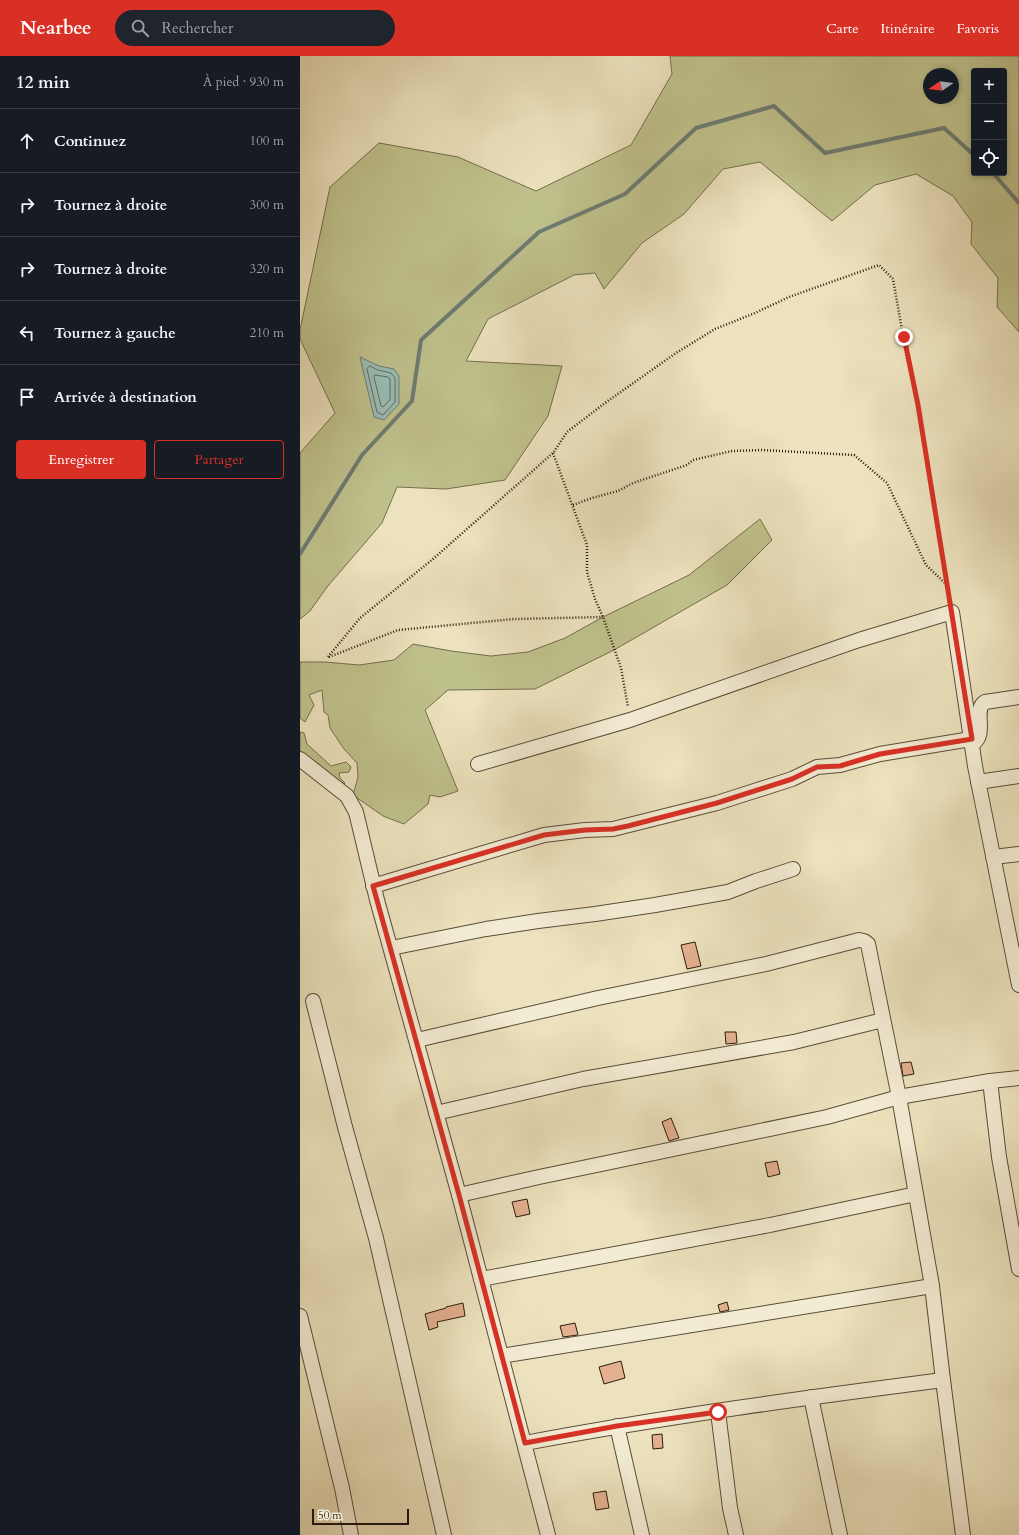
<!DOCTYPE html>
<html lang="fr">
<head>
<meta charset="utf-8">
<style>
	:root { --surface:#171b24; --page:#20242c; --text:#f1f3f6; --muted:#9ea1a6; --line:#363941; --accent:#d93025 }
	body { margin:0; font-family:Cardo,serif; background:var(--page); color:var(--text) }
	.controls { position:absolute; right:12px; top:12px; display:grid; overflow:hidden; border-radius:4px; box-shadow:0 2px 6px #0003 }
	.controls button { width:36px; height:36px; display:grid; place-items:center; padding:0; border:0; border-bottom:1px solid var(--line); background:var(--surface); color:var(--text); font:20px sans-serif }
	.compass { position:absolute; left:623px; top:12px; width:36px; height:36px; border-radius:50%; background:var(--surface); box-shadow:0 2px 6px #0003; rotate:257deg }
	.scale { position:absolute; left:12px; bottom:10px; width:97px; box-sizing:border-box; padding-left:4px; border:2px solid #2a1b0e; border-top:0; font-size:11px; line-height:14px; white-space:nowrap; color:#2a1b0e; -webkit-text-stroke:3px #f3ecd4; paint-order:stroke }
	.stop { position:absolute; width:12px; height:12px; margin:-9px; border:3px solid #d93025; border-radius:50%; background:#fff }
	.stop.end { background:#d93025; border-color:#fff; box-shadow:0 1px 4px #0008 }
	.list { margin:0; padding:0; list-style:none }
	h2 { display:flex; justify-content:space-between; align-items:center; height:52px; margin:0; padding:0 16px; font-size:17px }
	h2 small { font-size:13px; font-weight:400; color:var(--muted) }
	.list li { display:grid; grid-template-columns:26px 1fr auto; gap:12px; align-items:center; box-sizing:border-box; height:64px; padding:0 16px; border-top:1px solid var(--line) }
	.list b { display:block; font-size:15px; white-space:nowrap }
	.list em { font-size:13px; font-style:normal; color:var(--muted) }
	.actions { display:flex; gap:8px; padding:12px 16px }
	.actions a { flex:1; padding:9px 0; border:1px solid var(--accent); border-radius:4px; text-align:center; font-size:14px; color:var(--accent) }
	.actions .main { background:var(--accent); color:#fff }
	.icon { flex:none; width:22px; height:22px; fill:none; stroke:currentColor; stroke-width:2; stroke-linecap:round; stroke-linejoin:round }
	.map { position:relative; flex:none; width:719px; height:1479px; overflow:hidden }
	header { display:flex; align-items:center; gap:24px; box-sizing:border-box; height:56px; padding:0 20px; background:var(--accent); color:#fff }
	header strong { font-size:19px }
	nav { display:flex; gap:22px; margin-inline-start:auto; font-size:14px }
	.search { width:280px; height:36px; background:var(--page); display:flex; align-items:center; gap:10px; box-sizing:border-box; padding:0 14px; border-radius:22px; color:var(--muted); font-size:15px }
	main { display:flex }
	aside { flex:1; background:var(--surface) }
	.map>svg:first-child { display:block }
	.green { fill:#bfc18c; stroke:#746e4d; fill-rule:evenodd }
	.water { fill:#99bdb4; stroke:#6d7c72 }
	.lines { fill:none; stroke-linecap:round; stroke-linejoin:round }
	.shore { stroke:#626c61; stroke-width:1 }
	.stream { stroke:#6d7c72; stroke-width:4 }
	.building { fill:#e4b08f; stroke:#2a1b0e }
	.minor-casing { stroke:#5a4d3a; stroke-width:16 }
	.path { stroke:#2a1b0e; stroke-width:2.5; stroke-dasharray:1 2; stroke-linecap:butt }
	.minor { stroke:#f3ecd4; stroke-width:14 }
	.route { stroke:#d93025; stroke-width:5 }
</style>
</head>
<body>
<header>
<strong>Nearbee</strong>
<div class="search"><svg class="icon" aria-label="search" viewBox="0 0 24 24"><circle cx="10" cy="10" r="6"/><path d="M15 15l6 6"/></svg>Rechercher</div>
<nav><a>Carte</a><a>Itinéraire</a><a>Favoris</a></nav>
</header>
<main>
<aside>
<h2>12 min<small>À pied · 930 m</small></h2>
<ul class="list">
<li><svg class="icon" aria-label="ahead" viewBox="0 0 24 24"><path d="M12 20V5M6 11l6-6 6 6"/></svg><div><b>Continuez</b></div><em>100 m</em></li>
<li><svg class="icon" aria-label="right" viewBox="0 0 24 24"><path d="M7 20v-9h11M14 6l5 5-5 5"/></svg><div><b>Tournez à droite</b></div><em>300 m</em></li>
<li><svg class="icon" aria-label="right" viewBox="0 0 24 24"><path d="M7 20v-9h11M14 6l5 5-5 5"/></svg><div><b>Tournez à droite</b></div><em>320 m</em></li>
<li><svg class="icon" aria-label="left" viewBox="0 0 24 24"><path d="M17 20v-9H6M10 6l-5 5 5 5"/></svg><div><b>Tournez à gauche</b></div><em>210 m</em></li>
<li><svg class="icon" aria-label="arrive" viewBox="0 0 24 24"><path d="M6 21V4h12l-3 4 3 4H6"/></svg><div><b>Arrivée à destination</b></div></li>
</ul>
<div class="actions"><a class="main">Enregistrer</a><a>Partager</a></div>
</aside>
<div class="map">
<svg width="719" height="1479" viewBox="0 0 719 1479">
	<rect width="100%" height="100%" fill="#ece2bd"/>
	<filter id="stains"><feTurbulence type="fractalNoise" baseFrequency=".005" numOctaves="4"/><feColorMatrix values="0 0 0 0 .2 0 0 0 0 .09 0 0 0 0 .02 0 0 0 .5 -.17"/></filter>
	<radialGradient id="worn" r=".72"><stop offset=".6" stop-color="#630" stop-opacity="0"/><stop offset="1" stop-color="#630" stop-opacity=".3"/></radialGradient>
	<g class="green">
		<path d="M370 0H719V276L697 251 698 222 671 188 672 166 653 140 616 118 575 129 532 165 460 106 423 113 384 158 342 187 304 233 295 217 274 219 188 263 166 305 262 310 248 360 205 424 146 433 97 431 82 467 27 531 10 555 0 563V397L35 357 0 283V274L30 131 79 87 158 101 236 135 331 89 372 18ZM674 15H704V117H674ZM629 18H653V42H629Z"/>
		<path d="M460 463 472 484 427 529 314 594 235 633 148 634 125 654 158 735 140 741 130 739 128 748 104 768 83 760 53 739 58 721 57 707 44 693 30 672 28 659 24 656 22 634 9 639 14 649 5 666 0 662V606H25L59 609 94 604 113 588 151 595 191 600 228 596 265 582 303 561 389 519Z"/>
		<path d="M0 676 4 677 7 688 31 710 46 706 51 711 49 716 39 717 40 722 45 727 42 730 0 698Z"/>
	</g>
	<path class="water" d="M60 301 79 310 94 313 99 320V348L84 364 74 361Z"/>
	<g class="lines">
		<g class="shore">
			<path d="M70 310 78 314 91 317 95 322V346L83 359 77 356 67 313Z"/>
			<path d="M75 319 88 321 90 323V344L83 351 81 350 74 321Z"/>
		</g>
		<g class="stream">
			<path d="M693 117 719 147"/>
			<path d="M0 498 62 399 112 345 121 284 239 176 325 138 396 72 474 50 525 97 644 72 674 99"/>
		</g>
	</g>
	<g class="building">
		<path d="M395 886 401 910 387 913 381 889Z"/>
		<path d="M425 976H436L437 987 426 988Z"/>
		<path d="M611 1006 614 1018 603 1020 601 1007Z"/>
		<path d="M371 1062 379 1082 369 1085 362 1066Z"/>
		<path d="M477 1105 480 1118 468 1121 465 1107Z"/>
		<path d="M227 1143 230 1158 216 1161 212 1146Z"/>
		<path d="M427 1246 429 1254 420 1256 418 1249Z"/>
		<path d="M163 1247 165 1260 137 1266 138 1271 129 1274 125 1258 146 1252V1251Z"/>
		<path d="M275 1267 278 1279 263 1281 260 1270Z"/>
		<path d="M321 1305 325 1322 304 1328 299 1311Z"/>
		<path d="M362 1378 363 1392 353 1393 352 1379Z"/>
		<path d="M306 1435 309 1452 296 1454 293 1437Z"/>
	</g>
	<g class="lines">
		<g class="minor-casing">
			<g id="minor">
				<path d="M672 689C674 687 677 684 678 682 684 671 674 653 685 646L719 641"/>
				<path d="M0 703 47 740 56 756 77 844 159 1139 248 1479"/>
				<path d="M178 708 330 664 559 584 652 556 675 710 719 929"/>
				<path d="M678 726 719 720"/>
				<path d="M693 801 719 798"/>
				<path d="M73 830 244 779 285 774 313 773 417 747 492 723 517 711 540 709 580 698 671 683"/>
				<path d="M91 892 186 873 238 865 295 858 355 849 428 836 456 825 493 813"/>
				<path d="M13 945 45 1071 76 1182 144 1479"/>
				<path d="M117 984 298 942 466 908 559 884 564 885 568 888 599 1041 632 1230 643 1324 663 1479"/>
				<path d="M690 1025 699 1101 719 1213"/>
				<path d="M136 1057 283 1023 494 986 583 964"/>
				<path d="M159 1139 239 1121 527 1061 599 1041 690 1025 719 1022"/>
				<path d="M181 1223 470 1169 616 1138"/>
				<path d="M0 1260 42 1432 51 1479"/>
				<path d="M201 1300 632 1230"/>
				<path d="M511 1341 540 1479"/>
				<path d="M418 1356 430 1452 436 1479"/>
				<path d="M317 1370 342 1479"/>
				<path d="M225 1387C363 1361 503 1342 643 1324"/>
			</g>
		</g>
		<g class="path">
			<path d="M253 397 287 489V516L295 543 303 561 321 612 328 651"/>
			<path d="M273 449 292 442 318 435 333 427 387 409 393 404 432 395 462 394 554 399 587 427 626 509 647 529"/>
			<path d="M28 601 60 562 133 503 253 397 267 376 305 347 376 297 415 273 455 257 489 241 579 209 593 223 607 302 618 349 650 543"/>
			<path d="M29 601 98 574 214 563 303 561"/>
		</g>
		<use href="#minor" class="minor"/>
	</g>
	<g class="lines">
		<path class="route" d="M418 1356 317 1370 225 1387 159 1139 73 830 244 779 285 774 313 773 328 770 417 747 492 723 517 711 540 710 580 698 672 683 618 349 604 281"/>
	</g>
	<rect width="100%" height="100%" filter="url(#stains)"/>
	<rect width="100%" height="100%" fill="url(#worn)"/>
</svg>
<div class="controls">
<button>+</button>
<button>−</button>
<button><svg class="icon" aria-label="locate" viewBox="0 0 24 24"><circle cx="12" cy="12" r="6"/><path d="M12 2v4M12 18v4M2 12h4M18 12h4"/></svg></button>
</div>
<svg class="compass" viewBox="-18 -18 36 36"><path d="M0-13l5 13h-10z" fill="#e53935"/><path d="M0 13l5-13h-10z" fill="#9ea1a6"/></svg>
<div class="scale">50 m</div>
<div class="stop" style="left:418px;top:1356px"></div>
<div class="stop end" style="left:604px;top:281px"></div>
</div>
</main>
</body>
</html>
